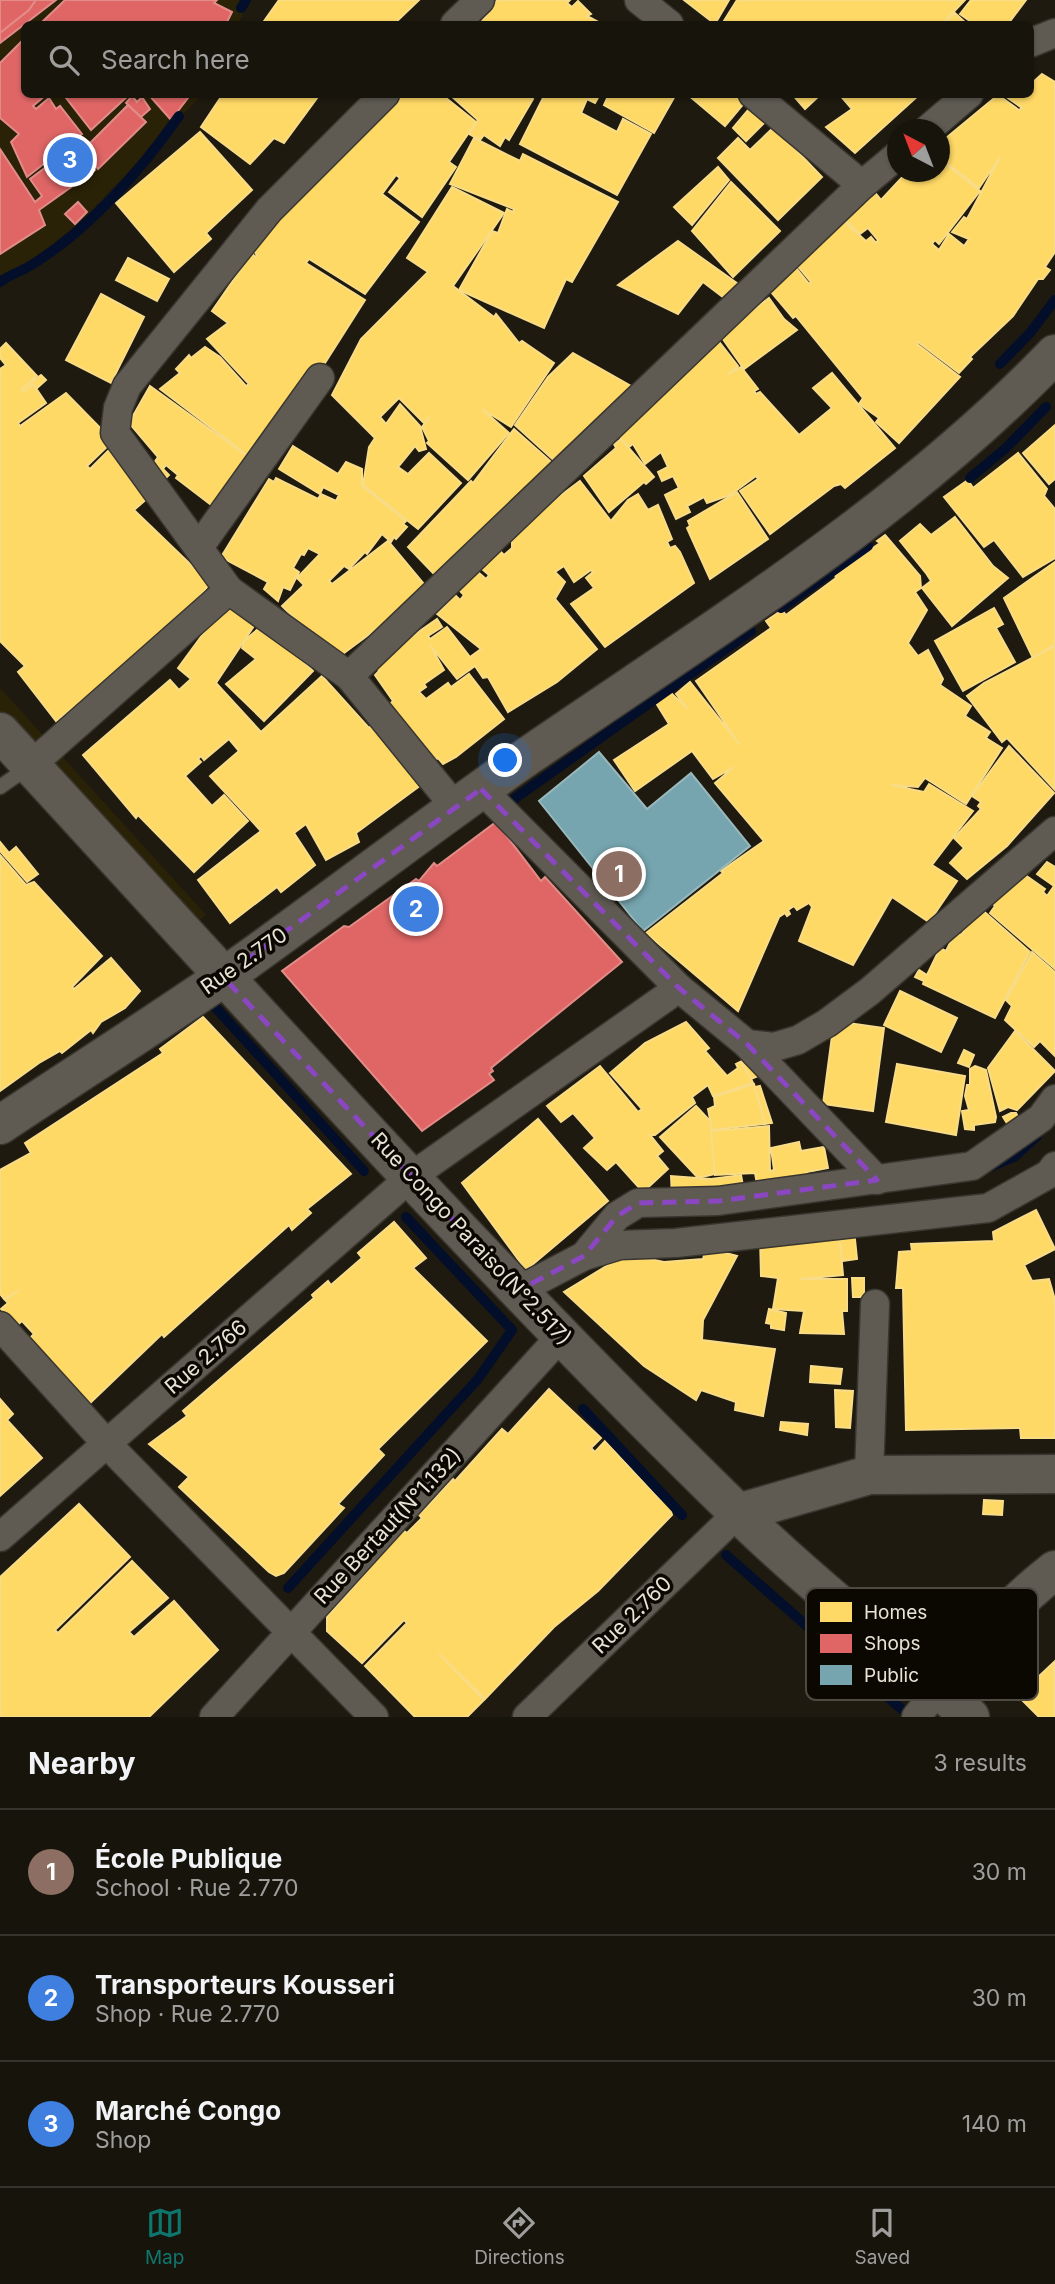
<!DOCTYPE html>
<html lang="en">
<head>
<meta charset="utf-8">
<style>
	:root { --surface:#17140b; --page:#201d14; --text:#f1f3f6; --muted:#9e9e9d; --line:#36332c; --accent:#0f766e }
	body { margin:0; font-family:Inter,sans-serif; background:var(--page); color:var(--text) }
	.compass { position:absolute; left:887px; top:119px; width:63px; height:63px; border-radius:50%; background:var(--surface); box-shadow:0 2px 5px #0004; rotate:318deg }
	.you { position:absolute; left:506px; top:761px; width:24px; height:24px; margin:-18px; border:5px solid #fff; border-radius:50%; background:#1a73e8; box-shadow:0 0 0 10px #1a73e833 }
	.badge { display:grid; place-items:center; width:46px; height:46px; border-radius:50%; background:var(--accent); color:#fff; font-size:23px; font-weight:700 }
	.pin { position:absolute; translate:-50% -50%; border:4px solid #fff; box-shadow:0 2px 7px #0006 }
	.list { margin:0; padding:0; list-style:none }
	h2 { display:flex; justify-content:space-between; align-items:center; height:91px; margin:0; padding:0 28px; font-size:30px }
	h2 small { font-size:23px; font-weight:400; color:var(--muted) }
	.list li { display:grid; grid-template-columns:46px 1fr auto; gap:21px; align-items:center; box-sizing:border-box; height:126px; padding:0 28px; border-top:2px solid var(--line) }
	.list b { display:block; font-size:26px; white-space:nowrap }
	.list p { margin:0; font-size:23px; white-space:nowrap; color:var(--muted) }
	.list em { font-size:23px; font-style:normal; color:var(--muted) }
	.icon { flex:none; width:38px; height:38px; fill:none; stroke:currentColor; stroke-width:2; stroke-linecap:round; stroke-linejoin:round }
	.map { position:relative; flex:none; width:1055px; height:1717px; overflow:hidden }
	.search { position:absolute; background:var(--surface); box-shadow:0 2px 5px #0004; left:21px; right:21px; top:21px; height:77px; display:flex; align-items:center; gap:18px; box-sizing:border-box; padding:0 24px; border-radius:10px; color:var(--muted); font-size:26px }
	.sheet { height:469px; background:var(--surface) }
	nav { display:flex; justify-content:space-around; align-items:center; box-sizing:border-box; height:98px; border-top:2px solid var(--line); background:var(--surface); font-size:19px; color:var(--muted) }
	nav a { display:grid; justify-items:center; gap:4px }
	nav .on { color:var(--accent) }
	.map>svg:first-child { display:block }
	.built { fill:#2a2207 }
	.homes { fill:#ffd966; stroke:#f8dc88; stroke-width:2 }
	.shops { fill:#e06666; stroke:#e28c88; stroke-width:2 }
	.public { fill:#76a5af; stroke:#98b8bb; stroke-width:2 }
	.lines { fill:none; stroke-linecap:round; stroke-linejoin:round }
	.stream { stroke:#030f2a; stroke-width:10 }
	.lane-casing { stroke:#39362f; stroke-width:17 }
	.street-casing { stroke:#39362f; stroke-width:31 }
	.secondary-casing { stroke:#39362f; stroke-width:41 }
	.lane { stroke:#5f5b53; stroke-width:14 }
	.street { stroke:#5f5b53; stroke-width:28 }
	.secondary { stroke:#5f5b53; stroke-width:38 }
	.marked { fill:none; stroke:#8b47c2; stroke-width:5; stroke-dasharray:14 9; stroke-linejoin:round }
	.labels { text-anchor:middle; stroke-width:7; stroke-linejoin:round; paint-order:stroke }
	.street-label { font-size:21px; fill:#e8e3d6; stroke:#0b0802 }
	.key { fill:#0b0802; stroke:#4d4a42; stroke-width:2 }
	.key-label { font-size:19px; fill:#e8e3d6 }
</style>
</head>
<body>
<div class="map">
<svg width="1055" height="1717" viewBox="0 0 1055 1717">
	<rect width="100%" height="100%" fill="#1f1a0f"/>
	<g class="built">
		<path d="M0 0H250L238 24H24V94L202 95 79 223 0 287Z"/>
		<path d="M0 688 206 915 172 942 0 759Z"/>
	</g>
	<g class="homes">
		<path d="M279 0H419L394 24H262Z"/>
		<path d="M497 0H570L567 3 572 7 578 1 591 14 587 16 602 24H480Z"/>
		<path d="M684 0H729L715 24Z"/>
		<path d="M737 0H965L943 23 955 13 967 24H722Z"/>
		<path d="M971 0H1026L1008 24H974L960 14Z"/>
		<path d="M1042 74 1055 82V252L1045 267 1050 270 1043 279H1038L1013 316 970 357 972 359 959 373 918 342 917 344 960 377 899 443 876 422 879 418 859 404 863 398 796 316 793 318 765 285 792 263 809 284 811 282 796 264 840 218 866 241 871 237 876 243 878 240 868 228 860 234 840 215 872 189 881 200 907 172H940V160L980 191 939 244 935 240 932 244 939 250 949 234 964 246 969 239 952 232 964 217 967 219 1000 157 979 188 940 158V143L998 95 1019 110 1022 108 1008 98 1012 94H1030V85Z"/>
		<path d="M223 94H320L284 143 274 138 250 164 201 127Z"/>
		<path d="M395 94H441L476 122 449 162 456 167 422 217 389 192 400 178 396 175 382 194 419 222 365 294 309 259 306 263 365 300 260 465 160 389 180 373 176 369 189 355 191 358 205 347 220 357 246 386 249 384 207 339 228 323 212 311 252 253 255 257 257 255 248 244Z"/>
		<path d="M449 94H526L533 99 509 140 505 137 500 146 484 135 480 140 469 134 478 120Z"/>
		<path d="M545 94H600L595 103 587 99 581 113 617 132 623 119 651 134 617 195 520 144Z"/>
		<path d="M609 94H676L654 133 604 105Z"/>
		<path d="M687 94H748L750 96 725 126Z"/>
		<path d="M792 94H821L805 109Z"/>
		<path d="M839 94H920L855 153 826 127 852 109Z"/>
		<path d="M754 103 769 118 746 141 733 128Z"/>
		<path d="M774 127 822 177 778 220 718 158 738 138 750 150Z"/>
		<path d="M200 132 252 190 206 233 211 239 174 272 116 203Z"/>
		<path d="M474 138 520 161 523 154 618 202 572 282 566 279 544 328 459 290 492 231 498 233 507 209 513 212 514 209 450 184Z"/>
		<path d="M718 167 729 180 692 225 674 207Z"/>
		<path d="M731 182 780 231 733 277 692 231Z"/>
		<path d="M452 187 504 213 453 286 494 317 496 314 519 343 522 341 554 363 511 427 482 409 509 433 468 480 427 443 429 441 422 427 430 417 424 423 399 398 380 417 386 424 400 404 420 426 426 449 419 451 415 446 398 467 408 474 429 453 461 483 418 529 363 485 369 447 375 438 332 395 361 339 428 272 407 258Z"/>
		<path d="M678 241 738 284 724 298 703 282 678 314 618 285Z"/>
		<path d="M128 258 169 279 157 301 116 280Z"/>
		<path d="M101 294 144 317 111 383 66 360Z"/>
		<path d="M769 298 784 319 797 330 744 369 720 335Z"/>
		<path d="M717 339 738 366 728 374 741 367 758 389 754 391 756 394 760 392 799 435 832 408 813 388 832 373 895 448 845 488 841 484 834 486 770 534 740 491 758 479 756 476 730 495 707 503 704 497 687 506 690 512 676 519 665 495 679 488 673 476 662 481 658 472 668 467 661 452 645 464 633 444 629 447 611 428Z"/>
		<path d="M6 343 37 376 22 389 24 391 33 384 46 403 18 423 20 426 66 393 113 441 87 466 90 469 113 446 157 490 134 510 210 583 176 627 56 721 18 672 25 666 0 641V369L6 365 0 358V349Z"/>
		<path d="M573 353 631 386 557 463 515 425 548 377Z"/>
		<path d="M41 375 46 380 36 389 33 384 24 391 22 389Z"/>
		<path d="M150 386 261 466 223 514 176 478 178 475 166 465 163 469 169 475 160 484 147 473 158 457 129 423Z"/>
		<path d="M1055 425V479L1049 484 1023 453Z"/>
		<path d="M514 429 558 468 437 577 408 547 471 481 473 483Z"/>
		<path d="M621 439 654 477 646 484 644 482 609 512 584 476 616 448 614 444Z"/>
		<path d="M293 446 338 474 346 462 362 469V486L406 521 403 524 407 527 396 539 394 537 391 542 382 534 367 554 365 552 349 569 344 566 329 581 332 584 388 541 429 590 336 659 282 606 304 585 297 578 320 554 308 548 304 555 301 554 293 568 299 572 290 590 283 587 278 601 264 589 268 582 221 557 269 479 274 482 276 478 318 499 321 494 336 501 339 495 323 487 320 494 279 469Z"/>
		<path d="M1018 453 1047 489 1044 496 1055 509V558L1023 577 994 540 984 547 944 497 968 480 973 488Z"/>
		<path d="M580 481 611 521 628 500 638 494 648 510 658 505 672 539 667 542 670 548 675 546 680 552 694 583 605 647 571 604 594 588 586 578 593 572 591 570 574 582 564 566 555 572 565 582 555 599 597 649 557 682 508 712 488 677 483 678 475 666 457 679 430 645 444 670 424 684 426 687 419 692 426 699 448 683 451 687 469 674 504 719 456 757 443 764 438 758 431 764 421 750 426 747 389 705 393 701 375 675 379 671 374 663 437 619 442 627 428 636 430 639 447 627 470 657 481 649 437 614 455 595 460 600 464 595 459 590 478 572 486 579 489 575 482 569 500 551 504 555 512 548V540L548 505Z"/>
		<path d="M737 492 768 539 710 579 687 528 690 526 688 521Z"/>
		<path d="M955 517 993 566 1008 578 952 626 922 588 931 581 926 573 900 541 920 524 931 535Z"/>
		<path d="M885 535 920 576 921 588 915 592 927 610 908 643 918 656 928 650 943 679 940 685 971 706 965 716 990 732 986 738 1002 748 966 804 925 778 918 787 891 785 924 792 929 784 973 811 932 865 957 881 929 922 892 897 853 965 799 941 812 907 809 903 797 910 794 906 788 910 790 914 787 916 785 913 779 917 738 1011 646 933 723 873 721 871 764 841 715 783 734 767 713 779 692 751 635 791 614 760 669 724 656 703 671 693 688 709 676 694 690 682 740 745 696 681 771 628 766 621 782 610 786 615 836 578 835 575 880 543 877 541Z"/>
		<path d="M1055 562V644L1033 658 1004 598Z"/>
		<path d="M225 604 258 620 216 683 261 732 322 676 369 728 374 723 421 785 356 833 359 842 326 860 306 824 294 833 315 865 281 892 277 887 230 923 198 880 261 831 210 776 239 751 229 739 204 760 201 756 198 759 201 762 185 776 212 806 224 795 248 821 194 872 138 815 136 818 83 755 170 680 179 690 191 679 178 668Z"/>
		<path d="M994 608 1003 624 996 628 1015 662 963 691 935 641Z"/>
		<path d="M264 624 313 671 264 721 226 684 256 659 242 648 245 640Z"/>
		<path d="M1055 646V790L1007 738 1002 742 967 696 984 683Z"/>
		<path d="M1009 746 1054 793 1007 846 967 879 950 863 964 848 954 838 981 809 978 806 981 802 972 796Z"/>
		<path d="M0 842 9 853 16 847 38 874 27 882 0 851Z"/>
		<path d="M0 855 26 885 34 882 102 956 72 987 74 989 111 958 140 991 125 1008 101 1022 93 1033 91 1030 62 1053 60 1051 39 1063 0 1091Z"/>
		<path d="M1047 862 1055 867V969L990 913 995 906 993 904 1015 873 1023 878 1025 875 1045 889 1043 892 1047 896 1054 886 1037 874Z"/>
		<path d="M980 908 1030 952 995 1018 923 984 924 981 915 977 919 970 927 975 940 948 946 951 956 931 961 935Z"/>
		<path d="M1032 952 1055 972V1056L1040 1041 1034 1047 1005 1020 1012 1006 1006 1000Z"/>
		<path d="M900 991 957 1018 941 1052 884 1025Z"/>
		<path d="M203 1017 351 1174 307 1209 311 1213 292 1230 289 1225 164 1337 162 1334 89 1404 26 1342 34 1334 22 1321 15 1327 1 1309 8 1303 5 1300 19 1290 4 1299 0 1294V1170L31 1153 25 1143 163 1053 160 1049Z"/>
		<path d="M834 1021 884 1028 873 1111 823 1104Z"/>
		<path d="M686 1022 709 1048 705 1051 727 1076 738 1068 736 1064 742 1061 753 1083 713 1096 708 1085 692 1097 695 1103 655 1135H650L663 1151 657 1156 668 1169 643 1192 616 1162 607 1170 584 1148 595 1138 573 1113 561 1122 547 1106 600 1066 638 1112 642 1109 610 1073 645 1043Z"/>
		<path d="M1015 1031 1055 1071 1017 1110 1008 1107 1000 1111 988 1068Z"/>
		<path d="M964 1050 974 1055 969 1067 958 1063Z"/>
		<path d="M747 1060 758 1076 751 1079 741 1062Z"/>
		<path d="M897 1064 965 1076 956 1135 886 1122Z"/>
		<path d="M975 1066 986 1070 996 1117 995 1122 974 1125V1130L965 1129 962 1111 969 1110 965 1096 967 1085H970V1069Z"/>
		<path d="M754 1084 765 1124 712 1130 708 1109 715 1106 714 1097Z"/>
		<path d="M760 1086 772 1123 765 1124 755 1087Z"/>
		<path d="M696 1106 711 1122 715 1174 698 1178 660 1137Z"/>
		<path d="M1011 1113H1016L1019 1119 1008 1125 1003 1117Z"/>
		<path d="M538 1119 608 1201 526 1270 462 1183Z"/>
		<path d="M769 1126 770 1171 774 1170 771 1148 799 1142 801 1151 824 1147 828 1168 807 1172 810 1188 759 1195 755 1173 715 1175 711 1131Z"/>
		<path d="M741 1175 744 1191 672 1197 671 1176 711 1179Z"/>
		<path d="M1036 1210 1055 1249 1024 1265 1032 1281 1049 1279 1055 1300V1438H1021L1020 1428 906 1430 903 1288H896L899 1252 912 1251 911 1244 994 1241 993 1232Z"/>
		<path d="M394 1222 426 1258 413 1268 487 1341 378 1449 384 1455 338 1504 344 1508 284 1573 276 1576 269 1572 179 1487 189 1477 149 1444 187 1416 183 1411 314 1298 312 1295 328 1281 331 1285 362 1258 358 1253Z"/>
		<path d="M854 1230 857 1259 842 1261 839 1231Z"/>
		<path d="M839 1231 843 1275 800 1279H847V1311H842L844 1334 800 1333 804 1311 773 1309 778 1278 761 1276 760 1236Z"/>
		<path d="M706 1248 737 1256 703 1320 702 1340 775 1349 763 1416 735 1410 736 1402 701 1390 696 1400 644 1366 564 1292 626 1254 664 1262 703 1259Z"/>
		<path d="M852 1278H864V1297H853Z"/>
		<path d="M769 1309 786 1313 784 1330 771 1328V1324L766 1323Z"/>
		<path d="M811 1366 842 1369 840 1384 810 1382Z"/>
		<path d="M549 1389 601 1438 591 1448 595 1452 605 1441 660 1500 669 1504 672 1515 598 1591 554 1627 485 1699 439 1654 484 1700 467 1717H415L365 1666 407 1623 404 1620 362 1663 327 1631V1617L403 1530 407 1533 422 1518 419 1515 453 1479 455 1481 502 1429 508 1434Z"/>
		<path d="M835 1390 853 1391 850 1428 836 1427Z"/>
		<path d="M0 1399 13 1414 7 1420 42 1458 0 1496Z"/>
		<path d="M781 1422 808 1424 807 1435 780 1430Z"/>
		<path d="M984 1500 1003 1501 1002 1515 983 1514Z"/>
		<path d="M79 1504 130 1557 55 1630 58 1633 132 1561 168 1598 129 1632 134 1637 174 1601 218 1650 149 1717H0V1577Z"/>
		<path d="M1054 1662 1055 1717H1039L1018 1696Z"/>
	</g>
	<g class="shops">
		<path d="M0 0H36L29 10 0 33Z"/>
		<path d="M36 0H56L0 43V33L29 10Z"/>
		<path d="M65 0H217L214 3 232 12 227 22 232 24H40Z"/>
		<path d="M24 39V94H47L33 106 36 109 49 98 56 109 60 106 82 134 27 177 11 142 19 134 0 118V63Z"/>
		<path d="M63 94H130L91 130Z"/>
		<path d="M148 94H191L171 120Z"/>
		<path d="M132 96 137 102 142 97 150 109 141 117 126 103Z"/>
		<path d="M128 105 146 122 98 169 83 150Z"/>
		<path d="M74 146 95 170 39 210 45 225 0 254V149L35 202 42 196 30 179Z"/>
		<path d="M78 202 87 212 75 224 65 214Z"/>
		<path d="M496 822 541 881 545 877 622 962 491 1068 493 1071 489 1074 494 1080 422 1131 282 971 344 926 349 927 416 879 419 881 434 863 437 866Z"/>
	</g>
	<path class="public" d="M599 752 647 809 691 773 750 846 643 931 539 801Z"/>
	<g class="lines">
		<g class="stream">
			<path d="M241 8 246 0"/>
			<path d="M0 282C10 274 23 271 33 264 91 228 140 171 179 116"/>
			<path d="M1000 364 1030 333 1055 300"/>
			<path d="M970 478 1006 448 1046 407"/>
			<path d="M781 608 868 546"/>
			<path d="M503 807 751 631"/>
			<path d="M215 1007 364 1171"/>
			<path d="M990 1167 1014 1157 1037 1136"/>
			<path d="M583 1409 682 1515"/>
			<path d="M726 1555 906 1713"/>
			<path d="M288 1588 478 1379 512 1330 406 1217"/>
		</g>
		<g class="lane-casing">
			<path id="lane" d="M0 787 30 766"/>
		</g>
		<g class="street-casing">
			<g id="street">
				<path d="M639 0 669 24"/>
				<path d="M455 24 480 0"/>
				<path d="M1030 43 1055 33"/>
				<path d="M385 94 269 210 127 386 118 408 115 433 229 590 349 676 456 808"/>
				<path d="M753 94 862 185"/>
				<path d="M927 130 969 94"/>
				<path d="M199 547 320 378"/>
				<path d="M349 676 862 185 898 155"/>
				<path d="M31 765 229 590"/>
				<path d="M481 789 679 988 747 1044 774 1047 798 1040 827 1023 870 991 1055 831"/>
				<path d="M747 1044 877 1180"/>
				<path d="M584 1256 617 1216 638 1203 718 1201 972 1166 1041 1118 1055 1099"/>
				<path d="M519 1290 584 1256 620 1245 676 1243 988 1208 1049 1174 1055 1166"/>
				<path d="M0 1326 107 1444 374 1717"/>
				<path d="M869 1475 875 1304"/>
				<path d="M0 1537 412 1176 679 988"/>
				<path d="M214 1717 562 1335"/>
				<path d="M527 1717 738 1513"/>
				<path d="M916 1717 939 1689"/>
			</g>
		</g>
		<g class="secondary-casing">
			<g id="secondary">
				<path d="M0 732C241 994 480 1261 735 1510 809 1583 893 1647 970 1717"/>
				<path d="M0 1125C75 1075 151 1027 225 976 327 904 426 827 528 756 710 631 902 513 1055 354"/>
				<path d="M738 1513 869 1475 1055 1474"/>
				<path d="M939 1689C975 1644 1010 1605 1055 1570"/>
			</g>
		</g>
		<use href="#lane" class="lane"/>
		<use href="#street" class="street"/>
		<use href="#secondary" class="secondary"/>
	</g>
	<path class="marked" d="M481 789 679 988 747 1044 877 1180 718 1201 638 1203 617 1216 584 1256 519 1290 223 977Z"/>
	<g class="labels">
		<g class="street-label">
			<text transform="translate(244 961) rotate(-35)" y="7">Rue 2.770</text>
			<text transform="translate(471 1239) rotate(47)" y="7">Rue Congo Paraiso(N°2.517)</text>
			<text transform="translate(206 1357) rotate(-41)" y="7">Rue 2.766</text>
			<text transform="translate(388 1526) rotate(-47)" y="7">Rue Bertaut(N°1.132)</text>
			<text transform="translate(632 1615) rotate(-44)" y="7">Rue 2.760</text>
		</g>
	</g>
	<rect x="806" y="1588" width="232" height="112" rx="10" class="key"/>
	<rect x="820" y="1602" width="32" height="20" fill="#ffd966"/>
	<rect x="820" y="1634" width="32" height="19" fill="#e06666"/>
	<rect x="820" y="1665" width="32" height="20" fill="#76a5af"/>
	<g class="key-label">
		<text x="864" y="1619">Homes</text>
		<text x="864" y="1650">Shops</text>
		<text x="864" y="1682">Public</text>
	</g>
</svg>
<svg class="compass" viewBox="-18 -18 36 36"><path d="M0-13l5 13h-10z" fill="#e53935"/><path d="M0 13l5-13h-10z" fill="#9e9e9d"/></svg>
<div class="you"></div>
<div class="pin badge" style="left:619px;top:874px;background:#8d6e63">1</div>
<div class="pin badge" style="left:416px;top:909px;background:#3f7fe0">2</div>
<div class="pin badge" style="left:70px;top:160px;background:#3f7fe0">3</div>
<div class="search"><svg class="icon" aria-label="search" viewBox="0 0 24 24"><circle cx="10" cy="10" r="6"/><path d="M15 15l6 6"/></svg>Search here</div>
</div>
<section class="sheet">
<h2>Nearby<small>3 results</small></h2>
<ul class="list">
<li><span class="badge" style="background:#8d6e63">1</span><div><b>École Publique</b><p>School · Rue 2.770</p></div><em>30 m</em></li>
<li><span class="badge" style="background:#3f7fe0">2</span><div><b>Transporteurs Kousseri</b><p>Shop · Rue 2.770</p></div><em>30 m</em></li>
<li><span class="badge" style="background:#3f7fe0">3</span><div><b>Marché Congo</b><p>Shop</p></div><em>140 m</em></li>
</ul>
</section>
<nav>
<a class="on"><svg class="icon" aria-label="map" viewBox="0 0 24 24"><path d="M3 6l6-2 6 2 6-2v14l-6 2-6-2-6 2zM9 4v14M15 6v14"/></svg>Map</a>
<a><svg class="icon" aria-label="directions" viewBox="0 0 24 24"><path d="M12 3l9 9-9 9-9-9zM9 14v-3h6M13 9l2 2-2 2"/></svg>Directions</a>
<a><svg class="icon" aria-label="saved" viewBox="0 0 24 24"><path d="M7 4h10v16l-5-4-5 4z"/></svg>Saved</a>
</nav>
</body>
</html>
